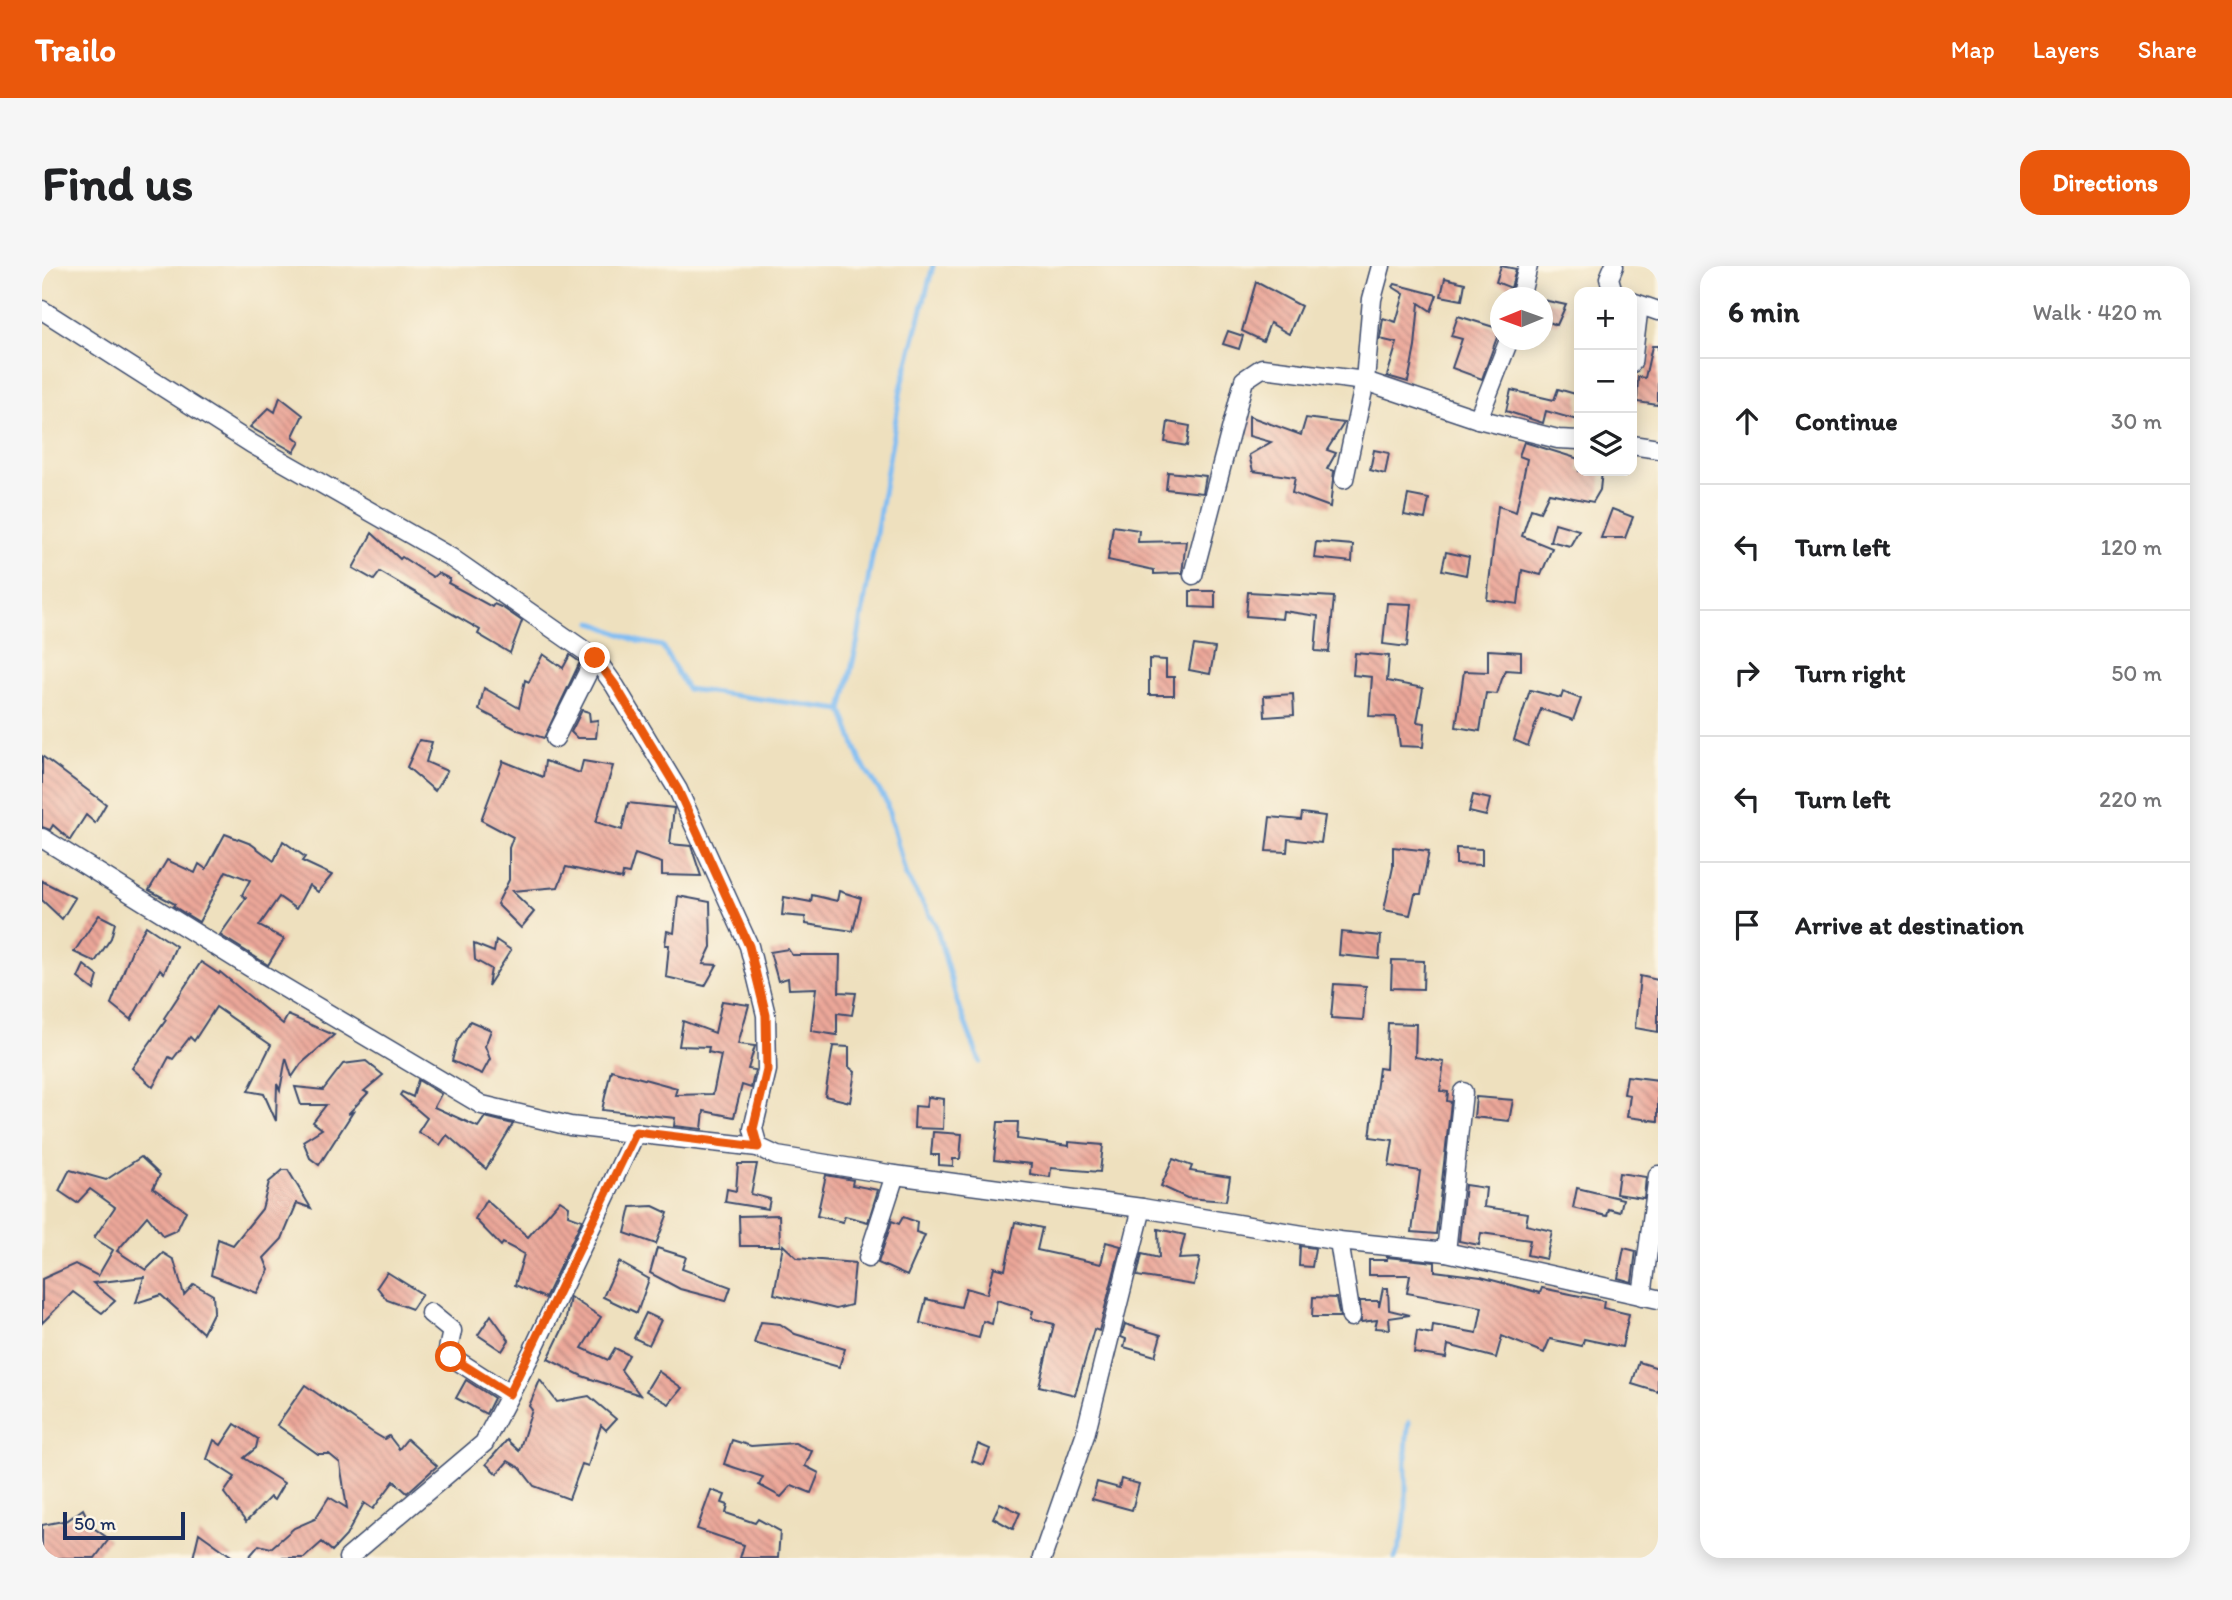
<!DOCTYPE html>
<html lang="en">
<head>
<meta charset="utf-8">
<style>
	:root { --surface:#fff; --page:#f6f6f6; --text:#202124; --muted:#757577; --line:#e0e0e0; --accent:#ea580c }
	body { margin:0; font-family:Itim,sans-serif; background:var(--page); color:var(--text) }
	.controls { position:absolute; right:21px; top:21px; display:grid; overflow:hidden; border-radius:14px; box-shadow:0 4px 18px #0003 }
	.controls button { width:63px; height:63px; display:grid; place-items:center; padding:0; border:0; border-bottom:2px solid var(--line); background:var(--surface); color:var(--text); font:35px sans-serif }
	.compass { position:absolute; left:1448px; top:21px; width:63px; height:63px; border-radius:50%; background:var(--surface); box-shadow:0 4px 18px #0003; rotate:269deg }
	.scale { position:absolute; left:21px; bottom:18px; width:122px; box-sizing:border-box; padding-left:7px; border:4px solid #1b2f5e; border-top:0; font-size:19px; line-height:24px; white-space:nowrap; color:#1b2f5e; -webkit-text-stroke:5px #fcf5e5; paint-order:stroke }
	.stop { position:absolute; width:21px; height:21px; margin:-16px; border:5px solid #ea580c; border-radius:50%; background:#fff }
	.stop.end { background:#ea580c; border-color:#fff; box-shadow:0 2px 7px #0008 }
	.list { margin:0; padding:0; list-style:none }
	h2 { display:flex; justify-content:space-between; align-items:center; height:91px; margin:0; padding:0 28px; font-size:30px }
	h2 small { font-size:23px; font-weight:400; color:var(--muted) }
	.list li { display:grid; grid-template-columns:46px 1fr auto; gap:21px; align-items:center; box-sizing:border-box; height:126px; padding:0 28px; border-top:2px solid var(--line) }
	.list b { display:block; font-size:26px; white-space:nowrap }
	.list em { font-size:23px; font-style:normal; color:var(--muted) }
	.icon { flex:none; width:38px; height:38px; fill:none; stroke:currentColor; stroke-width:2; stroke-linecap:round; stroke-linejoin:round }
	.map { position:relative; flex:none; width:1616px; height:1292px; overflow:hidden; border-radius:21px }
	header { display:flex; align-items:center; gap:42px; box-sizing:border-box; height:98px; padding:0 35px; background:var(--accent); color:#fff }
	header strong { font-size:33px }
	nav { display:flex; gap:38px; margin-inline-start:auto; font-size:24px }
	.intro { display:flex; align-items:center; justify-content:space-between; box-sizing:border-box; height:168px; padding:0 42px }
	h1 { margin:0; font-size:49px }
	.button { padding:18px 32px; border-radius:21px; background:var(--accent); color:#fff; font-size:24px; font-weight:700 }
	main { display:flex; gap:42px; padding:0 42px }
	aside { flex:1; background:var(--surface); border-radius:21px; box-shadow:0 4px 18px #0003 }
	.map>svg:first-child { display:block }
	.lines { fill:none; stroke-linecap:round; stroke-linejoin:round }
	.stream { stroke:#80bdf3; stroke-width:5 }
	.building { fill:url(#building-back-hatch) }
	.minor-casing { stroke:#3b4a6c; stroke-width:21 }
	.minor { stroke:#fff; stroke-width:18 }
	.route { stroke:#ea580c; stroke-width:9 }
</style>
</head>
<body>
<header>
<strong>Trailo</strong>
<nav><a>Map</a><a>Layers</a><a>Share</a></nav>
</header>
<div class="intro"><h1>Find us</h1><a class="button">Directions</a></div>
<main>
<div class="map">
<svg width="1616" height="1292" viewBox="0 0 1616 1292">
	<defs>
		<pattern id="building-back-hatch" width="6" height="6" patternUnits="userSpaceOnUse" patternTransform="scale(1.75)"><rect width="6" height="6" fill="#eca799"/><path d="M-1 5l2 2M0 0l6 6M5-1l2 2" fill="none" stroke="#be8880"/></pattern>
	</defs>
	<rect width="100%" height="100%" fill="#fcf5e5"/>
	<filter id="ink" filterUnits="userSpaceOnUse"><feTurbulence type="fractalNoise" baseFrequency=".0143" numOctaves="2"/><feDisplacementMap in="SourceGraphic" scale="14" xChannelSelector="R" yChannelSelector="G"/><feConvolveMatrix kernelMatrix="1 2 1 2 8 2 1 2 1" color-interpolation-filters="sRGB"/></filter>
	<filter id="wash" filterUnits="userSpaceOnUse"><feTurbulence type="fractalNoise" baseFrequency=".00686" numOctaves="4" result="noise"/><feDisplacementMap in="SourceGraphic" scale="28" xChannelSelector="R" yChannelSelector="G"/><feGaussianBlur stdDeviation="1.57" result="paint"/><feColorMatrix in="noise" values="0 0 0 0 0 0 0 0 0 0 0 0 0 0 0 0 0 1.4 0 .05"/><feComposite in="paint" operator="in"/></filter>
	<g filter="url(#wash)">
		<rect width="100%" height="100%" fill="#eee0be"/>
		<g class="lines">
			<g class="stream">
				<path d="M891 0 859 123 815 378 800 444 819 496 844 535 864 610 893 657 916 738 938 796"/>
				<path d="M550 356 595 375 620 380 645 423 800 444"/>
				<path d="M1353 1292C1373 1248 1358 1201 1367 1156"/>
			</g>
		</g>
		<g id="blocks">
			<g class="building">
				<path d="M1459 0 1474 3 1469 22 1454 16Z"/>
				<path d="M1403 12 1423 17 1420 34 1399 30Z"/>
				<path d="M1214 16 1259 40 1247 68 1228 57 1221 75 1200 65Z"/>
				<path d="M1353 18 1395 29 1389 45 1377 37 1373 81 1366 116 1345 110 1355 77 1338 73 1341 52 1354 56 1362 28 1351 21Z"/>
				<path d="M1501 34 1524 39 1515 59 1501 54Z"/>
				<path d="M1416 50 1458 63 1440 113 1410 102 1420 73 1409 70Z"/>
				<path d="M1186 65 1201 70 1197 83 1181 78Z"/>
				<path d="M1610 80H1616V139L1595 136 1596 111 1603 112Z"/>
				<path d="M1516 123 1537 129 1535 154 1504 145 1501 157 1464 145 1469 124 1512 134Z"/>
				<path d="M238 131 261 149 251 170 258 176 252 186 208 161 227 142 233 146Z"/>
				<path d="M1207 150 1259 169 1264 152 1302 157 1285 184 1294 187 1285 203 1292 205 1288 241 1250 227 1253 211 1211 205 1207 189 1229 176 1207 170Z"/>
				<path d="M1126 156 1148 160 1145 180 1123 176Z"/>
				<path d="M1482 176 1537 193V205H1560L1558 224 1551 236 1507 227 1498 246 1489 243 1480 270 1510 282 1499 309 1480 304 1476 338 1445 334 1456 240 1474 246 1485 193 1477 190Z"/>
				<path d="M1332 184 1347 187 1343 208 1328 204Z"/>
				<path d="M1126 206 1164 210 1161 227 1124 223Z"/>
				<path d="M1366 229 1387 233 1383 253 1362 249Z"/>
				<path d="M1570 243 1591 251 1583 272H1559Z"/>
				<path d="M1513 257 1537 264 1528 280 1508 275Z"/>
				<path d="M1071 260 1097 264 1096 276 1144 275 1140 307 1112 308V304L1066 294Z"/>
				<path d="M330 267 358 293 360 291 391 311 396 307 408 313 406 317 450 341 452 338 461 342 480 355 468 387 436 368 438 364 338 306 332 314 311 302Z"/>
				<path d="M1274 276 1311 279 1310 296 1272 292Z"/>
				<path d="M1404 286 1427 291 1424 309 1400 304Z"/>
				<path d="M1148 325H1173V342L1148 341Z"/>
				<path d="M1206 326 1292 331 1287 386 1273 385 1276 350 1241 345 1240 353 1204 350Z"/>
				<path d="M1345 337 1369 338 1365 381 1341 378Z"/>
				<path d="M1152 379 1173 382 1168 408 1147 404Z"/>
				<path d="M1446 384 1479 386V405L1463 404 1455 428 1444 427 1438 465 1414 461 1422 405 1446 406Z"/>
				<path d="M1313 387 1347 390 1345 415 1381 422 1375 456 1383 457 1381 481 1358 480 1354 451 1327 450 1330 411 1311 409Z"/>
				<path d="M501 388 521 402 528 389 538 396 502 472 476 464 437 444 442 422 477 442 483 414 487 416Z"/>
				<path d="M1107 393 1124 394V411H1132V429H1107Z"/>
				<path d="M1488 424 1519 432 1521 426 1539 433 1531 454 1499 443 1486 480 1472 474Z"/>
				<path d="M1251 428 1252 449 1223 451 1222 430Z"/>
				<path d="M540 444 547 446 548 455 556 454 554 472H535L529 466Z"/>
				<path d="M377 474 390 476 384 496 405 505 393 525 365 501Z"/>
				<path d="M0 490 64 538 53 557 44 549 28 574 11 559 8 564 0 561Z"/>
				<path d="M461 495 501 511 503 495 538 507 541 495 571 500 554 556 580 564 586 537 632 542 628 578 649 580 659 610 620 609V597L593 588 587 608 581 607 580 613 524 601 516 621 470 625 492 646 479 662 455 638 467 614V582L471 571 439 554Z"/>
				<path d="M1431 529 1448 533 1444 550 1427 546Z"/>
				<path d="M1260 547 1283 550 1279 577 1246 573 1245 586 1224 585 1228 551 1259 554Z"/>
				<path d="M183 568 209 578 232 595 241 575 263 591 260 595 290 609 276 626 267 619 254 643 237 631 217 660 242 673 226 699 178 669 204 632 200 629 208 614 184 605 157 656 131 640 133 638 107 624 125 594 153 607 157 598 164 603Z"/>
				<path d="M1351 581 1387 585 1379 628H1373L1368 649 1342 644 1351 601Z"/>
				<path d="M1414 582 1440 583V599L1414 598Z"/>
				<path d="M0 615 33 632 20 653 0 634Z"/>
				<path d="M797 625 819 632 811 665 764 658 763 651 740 649 742 631 769 636 770 629 795 635Z"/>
				<path d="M636 630 668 636 669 681 661 698 675 699 663 720 624 711 627 679H623L625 665 632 667Z"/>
				<path d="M57 649 73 657 69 672 53 696 32 686Z"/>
				<path d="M104 660 134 680 122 707 118 703 89 754 69 738 90 684Z"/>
				<path d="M1299 666 1339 670 1337 693 1297 689Z"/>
				<path d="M454 674 469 684 446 720 449 703 433 694 432 678 452 686Z"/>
				<path d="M746 683 750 689H798L797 726 814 727 810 749 795 747V769L769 765 774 722 747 723 746 712 736 715 728 686Z"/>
				<path d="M1350 694 1382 695 1381 723 1349 722Z"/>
				<path d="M159 696 177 708 178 706 241 758 246 749 292 769 259 798 250 811 244 792 238 824 235 818 234 855 222 828 206 825 229 779 174 741 152 775 148 771 131 793 127 791 111 821 90 802 124 754 122 752Z"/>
				<path d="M42 699 56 710 52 724 36 712Z"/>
				<path d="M1598 710 1616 714V766L1593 762Z"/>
				<path d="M1292 718 1324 720 1321 754 1289 752Z"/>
				<path d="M680 735 707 739 696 778 713 780 706 803 713 804 709 822 700 819 692 851 662 845 660 863 632 860 633 852 560 844 569 804 635 822 633 829 671 828 679 789 666 786 667 781 637 780 641 755 673 767Z"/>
				<path d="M428 755 449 764 443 780 448 793 440 808 410 795 415 776Z"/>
				<path d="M1346 757 1374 758 1373 791 1402 796 1398 825 1406 826 1405 835 1409 836 1394 968 1370 966 1378 905 1347 900 1351 874 1328 871 1337 802 1344 803Z"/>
				<path d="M791 780 807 781V801L813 806 808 836 783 830Z"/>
				<path d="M324 795 341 809 322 825 326 827 306 848 311 846 277 899 268 892 261 875 280 863 271 856 284 839H259L253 821 281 824 301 798Z"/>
				<path d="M1585 810 1616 814V855L1585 851 1588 829 1582 828Z"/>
				<path d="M376 814 399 828 392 841 436 861 443 851 471 858 444 903 405 869 398 879 376 866 385 852 358 829 360 826 371 831Z"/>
				<path d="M886 831 902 833 901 863 872 862 873 840 884 841Z"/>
				<path d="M1434 831 1471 834 1467 855 1432 851Z"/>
				<path d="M956 856H976L975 873 1027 880V876L1061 879 1058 906 1009 902 1008 911 988 908 989 898 952 894Z"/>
				<path d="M891 866 920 868 918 893H911V900L897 899V889H889Z"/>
				<path d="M99 891 118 909 111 922 144 945 135 964 121 970 105 950 75 985 104 1004 121 987 132 994 142 1029 152 1018 171 1029 172 1045 161 1067 119 1029 94 1037 102 1011 51 1017 73 1035 60 1047 31 1026 0 1057V1013L33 998 56 1010 71 984 52 972 73 941 48 923 35 937 17 925 26 907 28 904 64 914Z"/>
				<path d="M1131 893 1150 900 1148 905 1188 911 1184 935 1145 932 1119 920Z"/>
				<path d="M696 898H715L709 928 728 933 726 943 683 936 685 923 694 925Z"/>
				<path d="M241 904H246L269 942 255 937 240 973 222 992 227 1004 215 1027 169 1009 176 973 191 979 220 943 227 916Z"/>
				<path d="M1577 907 1604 911 1602 932 1574 928Z"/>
				<path d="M784 909 811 914 810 919 836 924 826 956 803 950 801 956 775 950Z"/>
				<path d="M1423 919 1444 922 1442 941 1486 947 1484 959 1510 965 1504 993 1485 989 1488 974 1439 967 1437 979 1417 975Z"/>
				<path d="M1535 922 1581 933 1578 946 1567 943 1565 950 1531 942Z"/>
				<path d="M444 934 486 971 518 934 527 940 526 949 540 954 503 1032 473 1019 482 988 461 977 459 980 433 953Z"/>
				<path d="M611 940 626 947 614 978 583 967 589 941Z"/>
				<path d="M737 949 738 980H698L697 950Z"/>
				<path d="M861 951 875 956 874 966 883 969 865 1010 836 997 850 955 857 958Z"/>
				<path d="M973 956 1000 962 995 984 1059 998 1064 976 1079 980 1057 1065 1052 1063 1033 1129 997 1120 1012 1058 989 1052 991 1045 955 1034 950 1058 941 1055 937 1072 878 1057 884 1033 919 1041 924 1022 945 1028 952 1001 963 1004Z"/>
				<path d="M1116 963 1143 969 1137 993 1158 992 1152 1019 1095 1010 1100 988 1117 992Z"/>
				<path d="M741 979 755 992 813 997 809 1039 794 1043 732 1028Z"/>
				<path d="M1258 980 1273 982 1270 1001 1257 1000Z"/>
				<path d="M615 982 644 991 640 1003 689 1021 684 1035 638 1023 608 1007Z"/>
				<path d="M1582 982 1594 985 1590 1016 1576 1012Z"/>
				<path d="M1345 991 1393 996V1005L1439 1011 1498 1027 1500 1022 1562 1035 1561 1042 1587 1048 1580 1081 1542 1073 1540 1080 1508 1073 1502 1087 1460 1070 1454 1092 1406 1079 1404 1092 1372 1087 1375 1065 1390 1068 1391 1059 1435 1067 1440 1041 1365 1027 1368 1009H1327V994H1345Z"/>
				<path d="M577 996 607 1013 595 1047 561 1031Z"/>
				<path d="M345 1006 380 1028 370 1043 345 1034 335 1021Z"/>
				<path d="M1341 1022H1346L1347 1044 1368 1049 1347 1052 1348 1063 1333 1062 1335 1054 1319 1056 1318 1035H1337V1041Z"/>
				<path d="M528 1031 559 1051 540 1082 566 1094 573 1082 587 1089 579 1104 598 1129 540 1110 506 1093 523 1058Z"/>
				<path d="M1271 1031 1294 1032 1298 1051H1270Z"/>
				<path d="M604 1047 619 1054 607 1079 592 1072Z"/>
				<path d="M449 1049 467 1074 460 1085 436 1069Z"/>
				<path d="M719 1056 738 1058 753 1068 803 1083 797 1101 712 1077Z"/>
				<path d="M1083 1058 1119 1069 1113 1090 1082 1081 1084 1073 1079 1071Z"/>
				<path d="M1597 1096 1616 1102V1126L1590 1118Z"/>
				<path d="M616 1105 640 1122 627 1138 604 1125Z"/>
				<path d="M424 1114 452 1132 444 1148 414 1132Z"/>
				<path d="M498 1114 515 1136 547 1130 574 1153 564 1164 559 1159 546 1200 540 1198 527 1233 492 1220 478 1202 466 1195 455 1208 444 1198 465 1174 477 1185 490 1144 487 1140Z"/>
				<path d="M263 1119 330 1166 342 1173 347 1170 357 1183 365 1173 395 1200 365 1227 352 1215 331 1243 322 1237 304 1270 290 1285 280 1276 262 1292H206L217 1279 229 1282 252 1262 273 1253 287 1231 305 1242 298 1197 287 1188H276L235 1159Z"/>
				<path d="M193 1158 216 1173 214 1182 202 1192 242 1217 232 1234 228 1231 204 1256 182 1227 193 1211 165 1193 172 1174 179 1179Z"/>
				<path d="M690 1174 709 1180 753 1177 770 1185 763 1200 777 1207 769 1227 750 1219 739 1231 717 1219 721 1211 682 1198Z"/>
				<path d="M936 1178 948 1183 942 1199 930 1195Z"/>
				<path d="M1079 1213 1097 1218 1090 1244 1050 1233 1055 1216 1077 1222Z"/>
				<path d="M669 1224 683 1229 680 1237 686 1239 684 1247 713 1257 716 1253 738 1265 736 1292H698L702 1279 655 1263Z"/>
				<path d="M958 1237 978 1247 971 1263 951 1252Z"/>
				<path d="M41 1243 49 1260 67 1273 53 1292H0V1259L26 1254Z"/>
				<path d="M157 1267 192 1292H151Z"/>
			</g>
		</g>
	</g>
	<g filter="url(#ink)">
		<use href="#blocks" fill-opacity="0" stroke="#3b4a6c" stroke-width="2"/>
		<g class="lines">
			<g class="minor-casing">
				<g id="minor">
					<path d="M1571 26 1567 12 1572 0"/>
					<path d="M1478 32 1486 0"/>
					<path d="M1590 36 1616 45"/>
					<path d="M0 44 210 178 408 291 553 392 573 420 636 524 707 680 724 749 725 804 711 863 716 881 735 890 853 909 1100 942 1297 975 1404 986 1616 1033"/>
					<path d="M1590 97 1597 39"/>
					<path d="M1436 153 1467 74"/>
					<path d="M1590 179 1616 183"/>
					<path d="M1302 213 1323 115 1330 33 1339 0"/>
					<path d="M1151 309 1202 114 1220 102 1323 115 1436 153 1516 173 1537 174"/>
					<path d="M513 472 553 392"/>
					<path d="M0 572 211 703 440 839 528 860 716 881"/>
					<path d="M1297 975 1309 1051"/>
					<path d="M1404 986 1421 826"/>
					<path d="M826 992 853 909"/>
					<path d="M1600 1030 1616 909"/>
					<path d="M388 1047 410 1065 405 1088 467 1128"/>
					<path d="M306 1292 442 1177 489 1088 594 866"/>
					<path d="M1000 1292 1043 1169 1100 942"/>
				</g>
			</g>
			<use href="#minor" class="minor"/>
		</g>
	</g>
	<g class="lines" filter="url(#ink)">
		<path class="route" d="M409 1091 467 1128 594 866 716 881 711 863 725 804 724 749 707 680 636 524 573 419 553 392"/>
	</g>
</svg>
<div class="controls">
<button>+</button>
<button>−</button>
<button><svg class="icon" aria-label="layers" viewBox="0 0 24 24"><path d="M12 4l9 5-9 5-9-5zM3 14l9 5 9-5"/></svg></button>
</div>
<svg class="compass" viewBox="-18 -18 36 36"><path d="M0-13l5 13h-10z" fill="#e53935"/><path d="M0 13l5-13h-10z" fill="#757577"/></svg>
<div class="scale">50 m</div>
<div class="stop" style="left:409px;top:1091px"></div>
<div class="stop end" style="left:553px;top:392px"></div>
</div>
<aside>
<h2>6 min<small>Walk · 420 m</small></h2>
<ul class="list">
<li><svg class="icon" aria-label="ahead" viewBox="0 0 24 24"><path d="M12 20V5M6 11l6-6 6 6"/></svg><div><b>Continue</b></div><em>30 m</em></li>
<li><svg class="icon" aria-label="left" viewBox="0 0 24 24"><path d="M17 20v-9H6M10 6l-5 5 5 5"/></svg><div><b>Turn left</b></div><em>120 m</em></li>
<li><svg class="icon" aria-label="right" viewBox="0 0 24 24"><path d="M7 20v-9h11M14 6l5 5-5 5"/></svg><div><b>Turn right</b></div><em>50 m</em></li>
<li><svg class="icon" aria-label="left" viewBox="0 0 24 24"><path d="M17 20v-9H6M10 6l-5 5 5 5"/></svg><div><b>Turn left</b></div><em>220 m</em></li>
<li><svg class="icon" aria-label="arrive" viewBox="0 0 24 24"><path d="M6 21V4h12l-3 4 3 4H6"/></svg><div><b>Arrive at destination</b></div></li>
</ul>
</aside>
</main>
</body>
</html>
